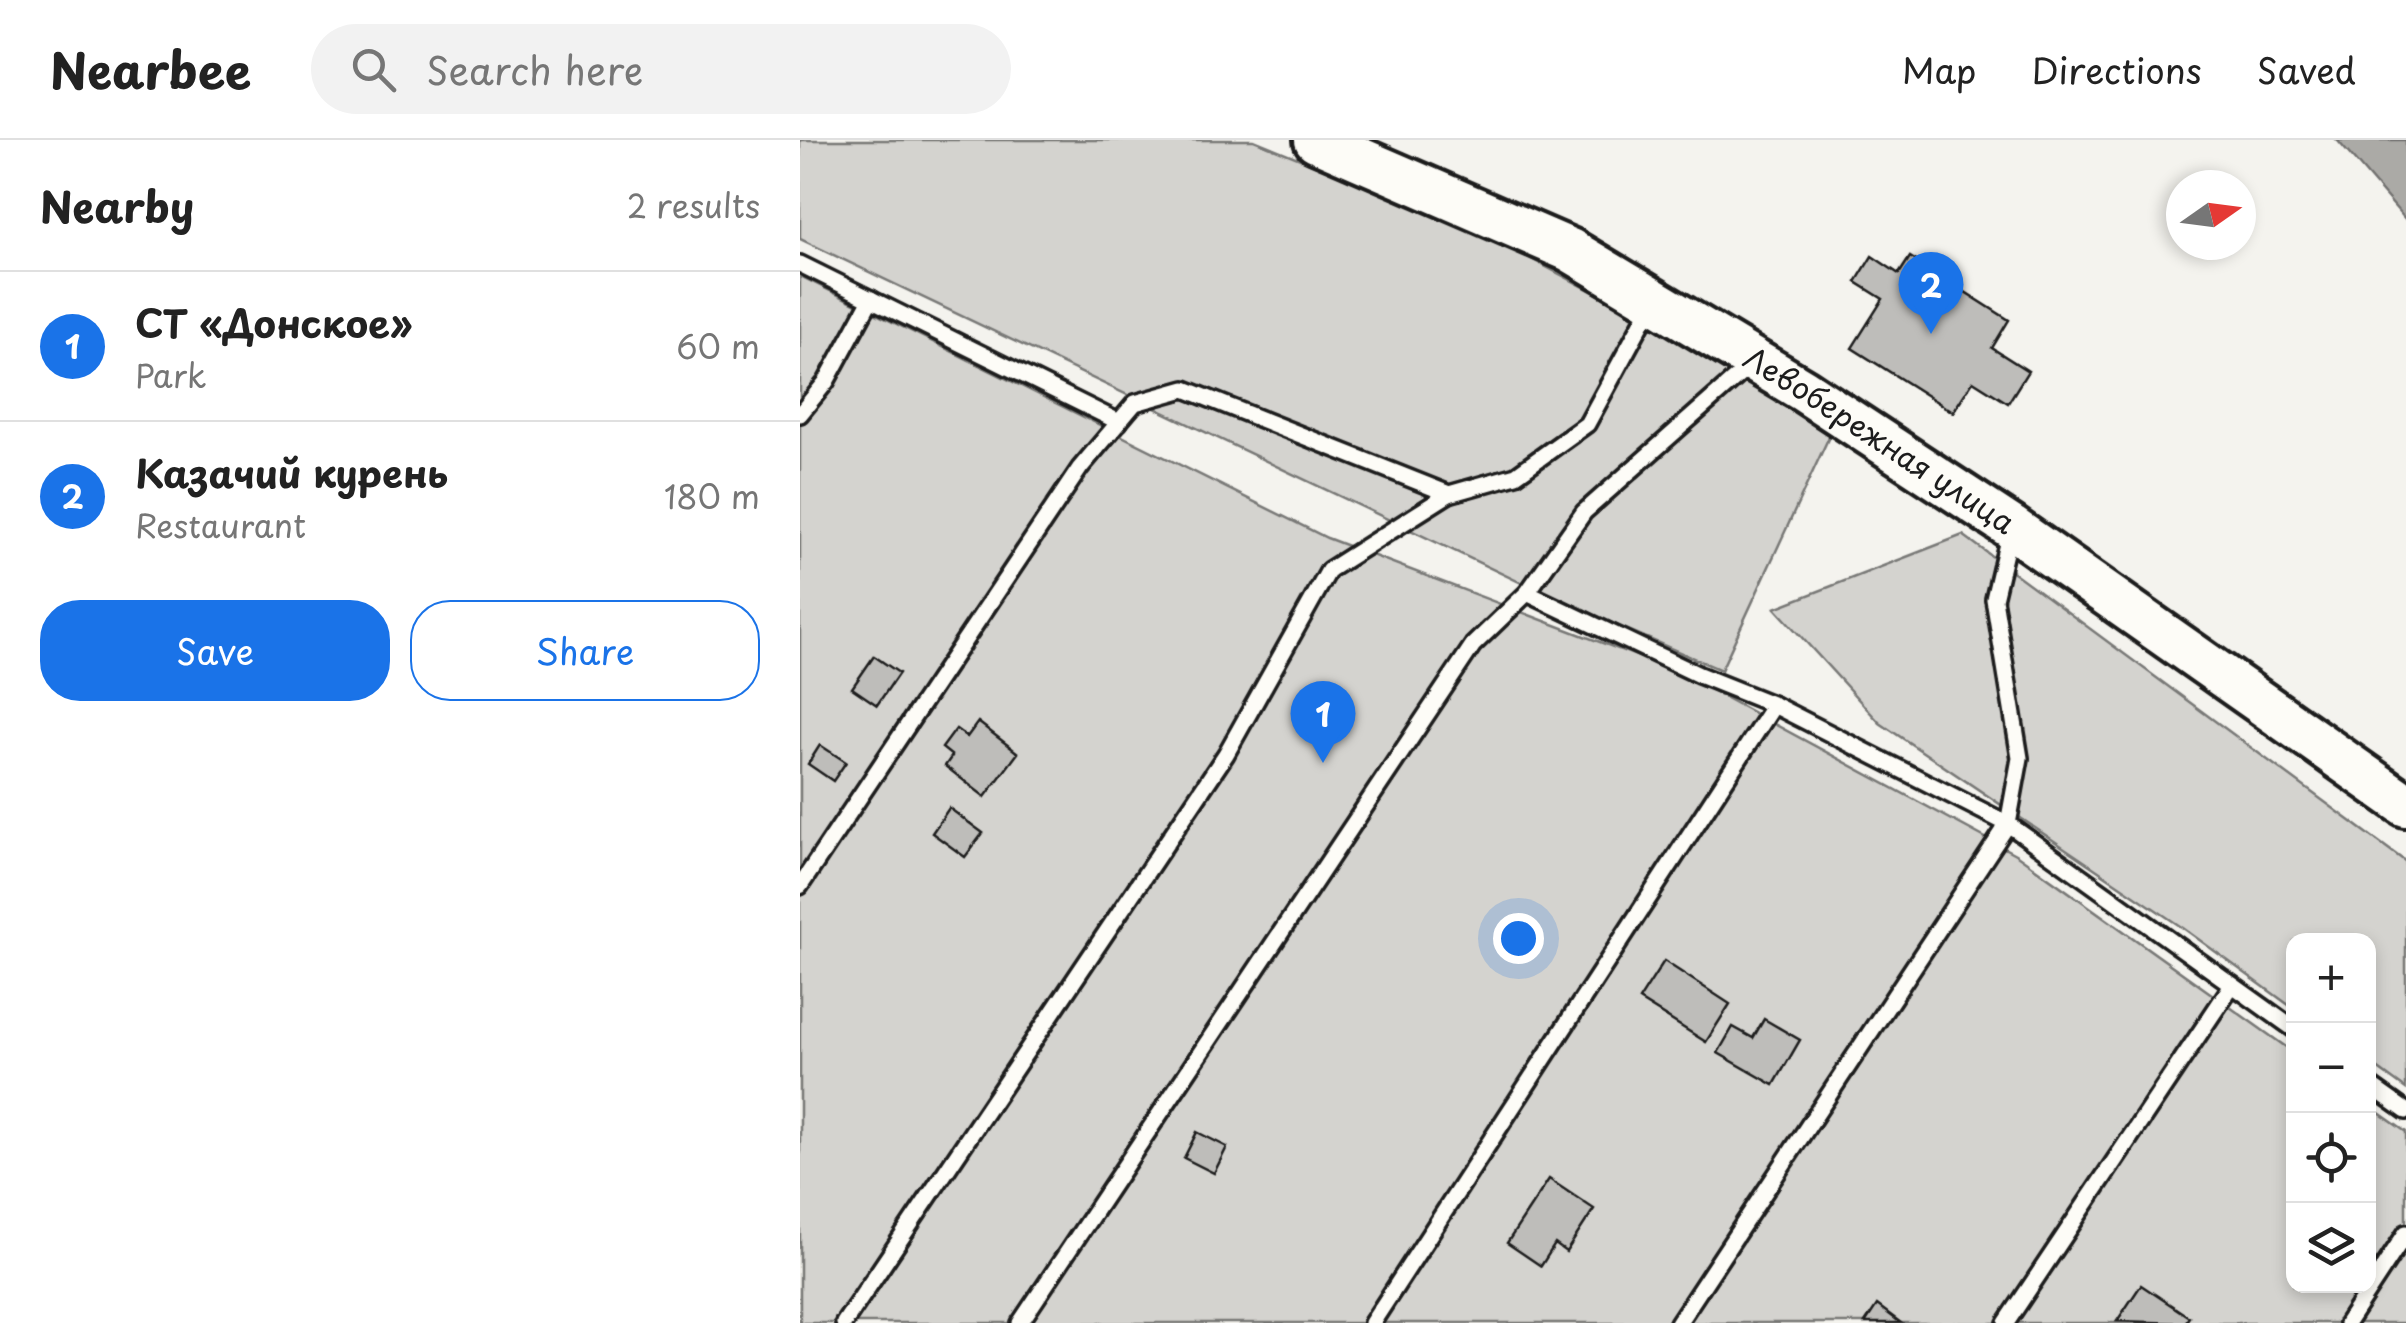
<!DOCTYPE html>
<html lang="en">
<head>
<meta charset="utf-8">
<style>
	:root { --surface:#fff; --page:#f2f2f2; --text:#222; --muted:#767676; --line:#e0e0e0; --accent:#1a73e8 }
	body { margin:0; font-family:"Playpen Sans",sans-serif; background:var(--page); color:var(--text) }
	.controls { position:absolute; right:30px; bottom:30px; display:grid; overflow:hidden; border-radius:20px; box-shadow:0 5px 15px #0003 }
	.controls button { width:90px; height:90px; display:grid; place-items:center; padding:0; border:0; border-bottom:2px solid var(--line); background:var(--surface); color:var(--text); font:50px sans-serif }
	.compass { position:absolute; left:1366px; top:30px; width:90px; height:90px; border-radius:50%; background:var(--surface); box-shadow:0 5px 15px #0003; rotate:76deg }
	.you { position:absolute; left:718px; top:798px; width:35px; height:35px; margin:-25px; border:8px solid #fff; border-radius:50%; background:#1a73e8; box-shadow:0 0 0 15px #1a73e833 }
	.badge { display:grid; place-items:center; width:65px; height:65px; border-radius:50%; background:var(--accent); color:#fff; font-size:32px; font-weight:700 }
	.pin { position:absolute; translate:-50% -82px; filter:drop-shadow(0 2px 5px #0008) }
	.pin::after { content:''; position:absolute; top:52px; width:35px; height:30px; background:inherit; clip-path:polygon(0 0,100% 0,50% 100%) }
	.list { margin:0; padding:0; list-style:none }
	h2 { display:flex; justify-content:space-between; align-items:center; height:130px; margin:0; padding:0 40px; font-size:42px }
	h2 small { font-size:32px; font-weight:400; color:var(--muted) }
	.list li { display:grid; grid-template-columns:65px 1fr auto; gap:30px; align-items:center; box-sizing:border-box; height:150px; padding:0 40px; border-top:2px solid var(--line) }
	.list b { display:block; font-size:38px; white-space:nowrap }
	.list p { margin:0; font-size:32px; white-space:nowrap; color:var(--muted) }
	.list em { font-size:32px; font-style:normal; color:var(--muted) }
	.actions { display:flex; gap:20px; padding:30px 40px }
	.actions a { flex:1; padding:22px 0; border:2px solid var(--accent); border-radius:40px; text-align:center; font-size:35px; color:var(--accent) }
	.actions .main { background:var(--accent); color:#fff }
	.icon { flex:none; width:55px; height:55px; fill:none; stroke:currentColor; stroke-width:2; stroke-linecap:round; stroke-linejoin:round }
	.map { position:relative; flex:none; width:1606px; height:1183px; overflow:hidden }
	header { display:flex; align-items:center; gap:60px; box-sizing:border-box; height:140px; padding:0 50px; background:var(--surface); border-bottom:2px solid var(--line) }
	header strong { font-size:48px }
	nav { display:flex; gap:55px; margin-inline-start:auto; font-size:35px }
	.search { width:700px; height:90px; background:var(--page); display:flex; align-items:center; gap:25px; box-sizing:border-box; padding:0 35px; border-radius:55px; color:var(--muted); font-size:38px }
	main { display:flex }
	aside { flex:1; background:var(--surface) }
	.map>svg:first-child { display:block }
	.green { fill:#d4d3cf; stroke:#787876; stroke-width:2.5 }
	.water { fill:#abaaa6; stroke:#72716f; stroke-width:2.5 }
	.building { fill:#bebdba; stroke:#1c1c1c; stroke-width:2.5 }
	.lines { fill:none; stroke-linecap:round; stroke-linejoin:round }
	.lane-casing { stroke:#1c1c1c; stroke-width:22 }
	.secondary-casing { stroke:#1c1c1c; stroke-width:50 }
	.lane { stroke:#fdfcf7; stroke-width:15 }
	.secondary { stroke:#fdfcf7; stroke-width:42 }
	.labels { text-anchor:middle; stroke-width:10; stroke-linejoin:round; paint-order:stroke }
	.street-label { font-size:30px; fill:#1c1c1c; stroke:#fdfcf7 }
</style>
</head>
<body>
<header>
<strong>Nearbee</strong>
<div class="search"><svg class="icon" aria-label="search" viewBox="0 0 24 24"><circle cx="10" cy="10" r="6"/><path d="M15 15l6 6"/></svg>Search here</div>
<nav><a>Map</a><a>Directions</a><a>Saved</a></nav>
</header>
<main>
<aside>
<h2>Nearby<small>2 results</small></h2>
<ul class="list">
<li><span class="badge">1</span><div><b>СТ «Донское»</b><p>Park</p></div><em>60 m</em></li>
<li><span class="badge">2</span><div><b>Казачий курень</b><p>Restaurant</p></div><em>180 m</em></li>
</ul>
<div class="actions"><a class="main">Save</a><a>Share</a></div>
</aside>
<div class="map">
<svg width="1606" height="1183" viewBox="0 0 1606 1183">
	<rect width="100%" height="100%" fill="#f4f3ee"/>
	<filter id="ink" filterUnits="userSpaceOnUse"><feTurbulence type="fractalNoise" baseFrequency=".01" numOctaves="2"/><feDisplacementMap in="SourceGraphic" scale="20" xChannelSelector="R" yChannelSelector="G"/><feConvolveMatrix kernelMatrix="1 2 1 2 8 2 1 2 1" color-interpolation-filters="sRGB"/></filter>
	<g filter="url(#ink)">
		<g class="green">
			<path d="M0 0H454L686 95 833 173 1033 288 921 530 749 456 0 99Z"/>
			<path d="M0 136 527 398 876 531 1217 715 1493 912 1494 1146H1568L1569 966 1606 992V1183H0Z"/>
			<path d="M1163 395 1606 722V949L1569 922 1568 801H1494L1493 868 1383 788 1080 583 975 468Z"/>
		</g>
		<path class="water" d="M1537 0H1606V80L1538 1Z"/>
		<g class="building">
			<path d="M1072 116 1099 134 1110 117 1209 180 1192 208 1228 231 1208 263 1173 241 1153 272 1052 208 1083 159 1056 142Z"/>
			<path d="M74 516 99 533 77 565 52 548Z"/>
			<path d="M178 582 218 613 185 657 145 626 152 616 142 608 156 589 167 597Z"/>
			<path d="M20 605 46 622 33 641 8 624Z"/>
			<path d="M149 668 183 693 165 717 132 693Z"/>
			<path d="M864 821 930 864 906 902 839 860Z"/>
			<path d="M964 879 1000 900 974 945 918 913 933 887 953 898Z"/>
			<path d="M397 992 427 1007 414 1033 384 1018Z"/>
			<path d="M749 1039 794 1069 766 1112 755 1104 741 1126 707 1103Z"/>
			<path d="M1341 1145 1389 1177 1385 1183 1317 1181Z"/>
			<path d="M1077 1165 1101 1183H1065Z"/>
		</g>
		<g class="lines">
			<g class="lane-casing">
				<g id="lane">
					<path d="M0 124 319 282"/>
					<path d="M0 274 26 242 71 159"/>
					<path d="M727 453 899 535 974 565 1208 684 1494 889"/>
					<path d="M0 746 280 328 335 263 385 249 649 354 716 335 787 284 852 164"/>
					<path d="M1568 944 1606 971"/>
					<path d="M44 1183 426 614 529 430 649 354"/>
					<path d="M220 1183 673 505 727 453 784 372 954 222"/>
					<path d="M572 1183 974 565"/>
					<path d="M878 1183 1208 684 1220 618 1194 459 1210 391"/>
					<path d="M1206 1183 1432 845"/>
					<path d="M1547 1183 1606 1093"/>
				</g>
			</g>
			<g class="secondary-casing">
				<g id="secondary">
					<path id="s1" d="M516 0 770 110 1003 250 1211 387 1606 665"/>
				</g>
			</g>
			<use href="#lane" class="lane"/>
			<use href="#secondary" class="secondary"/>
		</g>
	</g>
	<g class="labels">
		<g class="street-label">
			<text dy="10" stroke="none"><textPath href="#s1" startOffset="640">Левобережная улица</textPath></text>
		</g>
	</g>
</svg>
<div class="controls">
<button>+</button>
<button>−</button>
<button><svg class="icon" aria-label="locate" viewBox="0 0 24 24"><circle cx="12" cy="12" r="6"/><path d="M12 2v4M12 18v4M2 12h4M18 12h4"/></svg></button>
<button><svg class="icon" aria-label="layers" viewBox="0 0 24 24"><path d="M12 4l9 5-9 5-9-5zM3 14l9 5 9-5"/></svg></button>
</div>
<svg class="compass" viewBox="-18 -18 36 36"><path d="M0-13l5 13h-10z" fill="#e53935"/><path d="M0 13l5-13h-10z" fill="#767676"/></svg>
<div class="you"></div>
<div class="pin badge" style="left:523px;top:623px">1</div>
<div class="pin badge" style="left:1131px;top:194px">2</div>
</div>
</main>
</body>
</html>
